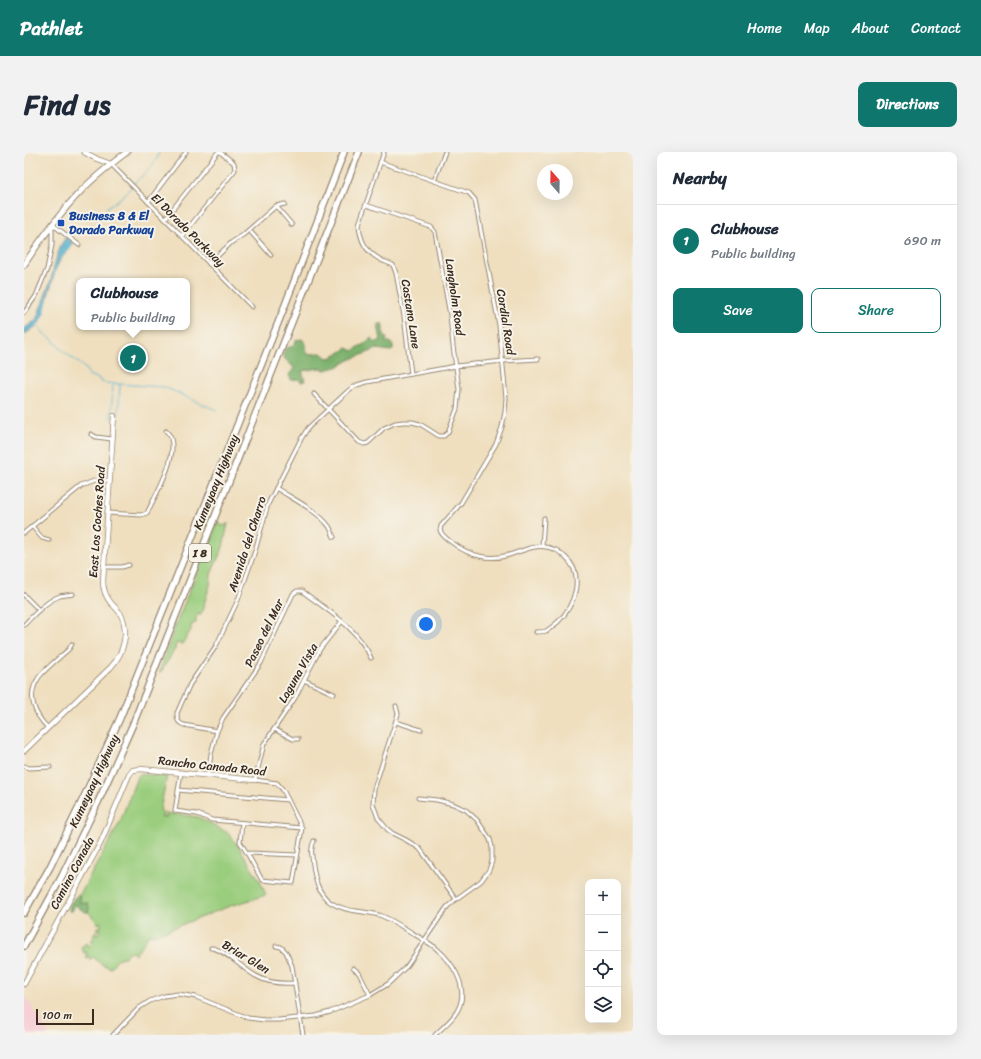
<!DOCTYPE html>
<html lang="en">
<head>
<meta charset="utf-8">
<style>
	:root { --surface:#fff; --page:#f2f2f3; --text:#1f2937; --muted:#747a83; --line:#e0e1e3; --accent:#0f766e }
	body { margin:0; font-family:Sriracha,sans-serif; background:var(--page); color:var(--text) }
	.controls { position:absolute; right:12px; bottom:12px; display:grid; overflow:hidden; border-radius:8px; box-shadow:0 4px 16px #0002 }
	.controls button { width:36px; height:36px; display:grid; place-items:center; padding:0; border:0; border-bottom:1px solid var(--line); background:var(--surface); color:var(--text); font:20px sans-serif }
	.compass { position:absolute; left:513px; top:12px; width:36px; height:36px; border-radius:50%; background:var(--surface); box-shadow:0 4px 16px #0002; rotate:340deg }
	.scale { position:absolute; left:12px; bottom:10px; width:58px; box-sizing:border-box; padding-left:4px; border:2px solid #3b2a1e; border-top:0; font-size:11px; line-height:14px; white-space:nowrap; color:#3b2a1e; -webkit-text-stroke:3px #f7f3e8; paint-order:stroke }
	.you { position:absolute; left:402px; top:472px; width:14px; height:14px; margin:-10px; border:3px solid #fff; border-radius:50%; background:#1a73e8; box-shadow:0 0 0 6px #1a73e833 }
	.badge { display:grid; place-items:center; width:26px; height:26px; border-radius:50%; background:var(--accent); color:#fff; font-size:13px; font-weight:700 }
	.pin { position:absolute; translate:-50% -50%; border:2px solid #fff; box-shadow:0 1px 4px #0006 }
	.popup { position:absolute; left:52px; top:126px; width:114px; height:52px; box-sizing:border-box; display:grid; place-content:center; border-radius:8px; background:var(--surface); filter:drop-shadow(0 1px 3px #0005); font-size:13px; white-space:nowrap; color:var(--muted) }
	.popup b { font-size:15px; color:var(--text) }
	.popup::after { content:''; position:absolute; left:50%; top:100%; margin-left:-8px; border:8px solid transparent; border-top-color:var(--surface) }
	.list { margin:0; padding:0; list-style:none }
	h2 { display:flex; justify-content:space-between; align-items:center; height:52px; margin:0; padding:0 16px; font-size:17px }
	h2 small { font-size:13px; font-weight:400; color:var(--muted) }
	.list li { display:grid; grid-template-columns:26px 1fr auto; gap:12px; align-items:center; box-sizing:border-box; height:72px; padding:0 16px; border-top:1px solid var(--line) }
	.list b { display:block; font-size:15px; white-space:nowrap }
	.list p { margin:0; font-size:13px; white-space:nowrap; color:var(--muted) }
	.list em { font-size:13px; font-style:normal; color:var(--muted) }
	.actions { display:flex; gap:8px; padding:12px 16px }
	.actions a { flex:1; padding:9px 0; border:1px solid var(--accent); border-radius:8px; text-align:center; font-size:14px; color:var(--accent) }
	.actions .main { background:var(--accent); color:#fff }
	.icon { flex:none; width:22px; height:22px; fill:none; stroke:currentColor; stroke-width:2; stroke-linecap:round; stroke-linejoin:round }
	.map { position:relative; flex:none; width:609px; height:883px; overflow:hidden; border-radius:8px }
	header { display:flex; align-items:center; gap:24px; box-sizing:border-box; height:56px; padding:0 20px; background:var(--accent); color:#fff }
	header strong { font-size:19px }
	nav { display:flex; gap:22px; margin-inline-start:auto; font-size:14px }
	.intro { display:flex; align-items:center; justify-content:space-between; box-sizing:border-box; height:96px; padding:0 24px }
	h1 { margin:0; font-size:28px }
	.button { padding:10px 18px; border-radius:8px; background:var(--accent); color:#fff; font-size:14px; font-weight:700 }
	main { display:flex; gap:24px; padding:0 24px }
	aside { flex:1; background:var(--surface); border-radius:8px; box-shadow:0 4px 16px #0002 }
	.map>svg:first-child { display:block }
	.built { fill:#f6cfd7 }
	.green { fill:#9acd7d; stroke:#6a7c4e }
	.forest { fill:#7bb06c; stroke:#5b6d45 }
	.water { fill:#4dafcc; stroke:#446c75 }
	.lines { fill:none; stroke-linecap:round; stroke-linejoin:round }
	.stream { stroke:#4dafcc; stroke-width:1 }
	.street-casing { stroke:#95846e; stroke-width:5 }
	.secondary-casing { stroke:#95846e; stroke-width:6 }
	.primary-casing { stroke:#95846e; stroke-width:7 }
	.highway-casing { stroke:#95846e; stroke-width:8 }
	.street { stroke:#fff; stroke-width:3 }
	.secondary { stroke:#fff; stroke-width:4.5 }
	.primary { stroke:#fff; stroke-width:5 }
	.highway { stroke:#fff; stroke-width:5.5 }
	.transit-dot { fill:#1a4fb4; stroke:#f7f3e8; stroke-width:1.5 }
	.labels { text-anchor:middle; stroke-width:4; stroke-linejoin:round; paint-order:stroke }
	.shield { fill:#f7f3e8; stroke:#73665b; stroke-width:1 }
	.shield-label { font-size:11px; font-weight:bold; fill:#3b2a1e }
	.transit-label { font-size:12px; font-weight:bold; fill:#164399; stroke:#f7f3e8; text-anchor:start }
	.street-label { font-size:12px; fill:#3b2a1e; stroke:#f7f3e8 }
</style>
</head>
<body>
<header>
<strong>Pathlet</strong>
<nav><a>Home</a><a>Map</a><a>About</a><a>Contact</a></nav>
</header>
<div class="intro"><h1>Find us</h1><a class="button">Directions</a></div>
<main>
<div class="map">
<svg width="609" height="883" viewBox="0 0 609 883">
	<rect width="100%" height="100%" fill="#f7f3e8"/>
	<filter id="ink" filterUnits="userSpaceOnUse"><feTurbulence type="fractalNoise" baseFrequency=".025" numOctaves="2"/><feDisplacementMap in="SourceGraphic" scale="8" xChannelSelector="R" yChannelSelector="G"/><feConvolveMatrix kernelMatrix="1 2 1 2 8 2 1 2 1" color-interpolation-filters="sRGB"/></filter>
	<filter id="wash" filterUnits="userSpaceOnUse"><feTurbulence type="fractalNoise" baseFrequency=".012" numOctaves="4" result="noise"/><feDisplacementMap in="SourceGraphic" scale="16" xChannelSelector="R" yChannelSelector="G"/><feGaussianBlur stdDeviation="0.9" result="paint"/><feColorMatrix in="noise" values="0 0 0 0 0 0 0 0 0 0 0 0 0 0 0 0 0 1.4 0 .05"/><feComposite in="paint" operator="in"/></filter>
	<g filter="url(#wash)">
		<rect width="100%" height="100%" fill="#efdfbf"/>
		<path class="built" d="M2 845 25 883H0V848Z"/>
		<g class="green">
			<path d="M193 370H196L197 374 202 373 204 371 199 395 187 422 186 433 177 462 176 464 174 461 172 465V471L167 473V478L158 492 152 491 151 497 137 520 135 521 150 477Z"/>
			<path d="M116 622 143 624 136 658 140 661 137 665H143L142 661 174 665 188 672 204 681 215 695 236 729 242 743 206 754 131 783 126 782 123 784V786L111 803 108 799 104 800 101 805C92 806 92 808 87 816L77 812 69 805 66 808V805L63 806 62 804 63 801H60L57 795 63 791 65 794 68 793 67 789 68 787 69 788 70 786 69 784 72 779 73 784 76 778H73L74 775 77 776 76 770 74 772 67 763 64 760 65 757 59 751 55 749 57 746 55 744 96 670 113 625Z"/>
		</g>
		<g class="forest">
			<path d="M358 171 359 174V180L363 187 361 190H366L369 194V198L366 199 353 197 325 208 313 215 301 218 296 216 278 219 281 229 277 230 274 227 267 228 265 223 270 216 260 206 259 201 262 196 270 194 272 188 278 187 282 192 283 202 297 201 303 206 309 205 310 203 317 200 323 196 330 199C334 194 335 195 340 192 343 190 344 188 348 186L351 191 357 188 354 173Z"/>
			<path d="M54 743 57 746 55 749 59 751H64L65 757 64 760H61L59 758 56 757 52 753 50 755 49 758 47 760 45 758C44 753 50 745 54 743Z"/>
		</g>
		<path class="water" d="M42 85 49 91 48 93 36 108 31 119 20 159 15 171 12 174 0 183V177L12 168 27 128 29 119 35 96Z"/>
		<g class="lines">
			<g class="stream">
				<path d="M82 56C95 49 101 42 110 32 121 20 130 17 135 0"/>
				<path d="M27 134 33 114"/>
				<path d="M15 170 20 161 23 149"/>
				<path d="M13 172 20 182 28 187 37 197 61 216 66 224 71 225 80 231 140 235 192 258"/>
				<path d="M94 264 96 233"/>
				<path d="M87 266 89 233"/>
			</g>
		</g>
	</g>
	<g filter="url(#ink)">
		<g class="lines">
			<g class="street-casing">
				<g id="street">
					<path d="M360 0 335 72C336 89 342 100 357 108 361 110 365 111 369 113L372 121 380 164 387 222"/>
					<path d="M356 10 445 41 451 48 475 173 482 246 481 260 478 275 472 292 437 351 417 374 416 378C418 385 425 388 430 392 446 404 466 409 485 403 502 398 514 390 532 398 535 399 538 403 541 405 562 423 550 454 534 470 530 473 526 477 522 479 519 480 515 480 512 480"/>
					<path d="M87 12 228 155"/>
					<path d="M410 29 421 0"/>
					<path d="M124 50 162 0"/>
					<path d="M252 54 268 73"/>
					<path d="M141 67 194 0"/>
					<path d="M28 72 55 93"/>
					<path d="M225 78 247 103"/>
					<path d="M158 84 211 18 210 11 196 0"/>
					<path d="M185 112 208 90 219 83 252 54 261 52"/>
					<path d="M0 161 12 144 23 117 28 93V74"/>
					<path d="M290 242 335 290 340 292 344 291 360 276 371 271 379 270H388L396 272 415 284H420L424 280 433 257 435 237 429 194 426 163 411 80 407 75 342 53"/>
					<path d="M67 282 72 285 88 287"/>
					<path d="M252 336C267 346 294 359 304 373 307 376 308 381 310 385"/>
					<path d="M84 361 117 363 123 361C132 342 153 307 147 287 147 284 144 281 142 279"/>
					<path d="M8 374 18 386 25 388"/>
					<path d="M0 381 57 334 70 329 85 328"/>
					<path d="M518 394 520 366"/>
					<path d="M79 415H98L105 413"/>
					<path d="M0 443 15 458"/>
					<path d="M0 473C11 462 22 449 36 444 40 443 45 443 49 442"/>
					<path d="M280 528 310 542"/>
					<path d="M372 554 374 562 350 637 349 652 354 666 363 677 368 681 382 688 395 696 399 701 432 747"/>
					<path d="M372 570 397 578"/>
					<path d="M24 576C10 562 2 543 15 525 23 515 35 506 45 497L48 492"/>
					<path d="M250 577 269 587H274"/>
					<path d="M193 579 160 573C154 571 153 568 153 561L166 532 192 494 214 448 231 399 244 352 277 287 284 276 325 238 333 233 343 230 432 214 479 209 514 207"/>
					<path d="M0 614 5 616 26 615"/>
					<path d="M157 620 151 659 173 662 188 668 278 676"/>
					<path d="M184 623 187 602 193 579 199 566 237 511 269 442 273 439H278C303 458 334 476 347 506"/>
					<path d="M154 638 264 648"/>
					<path d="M218 671 216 690 223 701 273 703"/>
					<path d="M290 689C286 697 288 704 289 713 291 728 294 741 306 750 322 761 341 758 358 764 370 769 380 776 390 782 398 787 406 791 413 797 428 810 443 832 436 853 432 865 420 874 411 883"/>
					<path d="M223 701 238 728 269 731 278 676 259 638 253 631 231 628 240 592 271 546 280 528 296 497 318 469"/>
					<path d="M252 794 257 795 262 800 268 814 279 883"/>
					<path d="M187 796C199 796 220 818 232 824 244 831 258 832 271 831"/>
					<path d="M329 816 335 821 346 843"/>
					<path d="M89 883 115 856 126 849 140 844 154 842 172 845 224 866 241 868H255L292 864 306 860 346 843 364 832 383 814 423 755 432 747 457 729 465 718 468 709V695L466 687 453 668 442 658 429 652 413 648 394 646"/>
				</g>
			</g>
			<g class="secondary-casing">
				<g id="secondary">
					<path d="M60 0 73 7 87 12"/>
					<path d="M0 599 87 515C100 501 106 478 96 461 93 457 90 454 87 451 82 445 79 437 79 429L90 264"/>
					<path d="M0 832 77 690 105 623 109 618 117 617 231 628"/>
				</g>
			</g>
			<g class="primary-casing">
				<path id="primary" d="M0 113C17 87 35 62 56 40 70 25 87 12 103 0"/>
			</g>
			<g class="highway-casing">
				<g id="highway">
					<path d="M0 761 26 715 60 645 96 566 258 161 320 0"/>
					<path d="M0 794 38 724 75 648 109 572 335 0"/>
				</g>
			</g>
			<use href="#street" class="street"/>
			<use href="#secondary" class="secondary"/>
			<use href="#primary" class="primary"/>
			<use href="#highway" class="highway"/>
		</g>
	</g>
	<rect class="transit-dot" x="33" y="67" width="8" height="8" rx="2"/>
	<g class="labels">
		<rect class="shield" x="165" y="392" width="22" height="18" rx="3"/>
		<g class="shield-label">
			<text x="176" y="405">I 8</text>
		</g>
		<g class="transit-label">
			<text x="45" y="68">Business 8 &amp; El<tspan x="45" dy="14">Dorado Parkway</tspan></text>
		</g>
		<g class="street-label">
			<text transform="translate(164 78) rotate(45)" y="4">El Dorado Parkway</text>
			<text transform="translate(431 145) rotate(82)" y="4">Langholm Road</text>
			<text transform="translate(387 162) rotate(81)" y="4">Castano Lane</text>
			<text transform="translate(482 170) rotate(81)" y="4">Cordial Road</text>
			<text transform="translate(192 330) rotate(-68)" y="4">Kumeyaay Highway</text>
			<text transform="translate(73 370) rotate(-86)" y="4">East Los Coches Road</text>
			<text transform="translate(223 392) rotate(-72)" y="4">Avenida del Charro</text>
			<text transform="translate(240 481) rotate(-64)" y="4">Paseo del Mar</text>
			<text transform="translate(274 521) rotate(-60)" y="4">Laguna Vista</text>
			<text transform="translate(188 614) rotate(6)" y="4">Rancho Canada Road</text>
			<text transform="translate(70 629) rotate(-65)" y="4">Kumeyaay Highway</text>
			<text transform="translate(48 721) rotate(-62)" y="4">Camino Canada</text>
			<text transform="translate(222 805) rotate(31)" y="4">Briar Glen</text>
		</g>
	</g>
</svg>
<div class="controls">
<button>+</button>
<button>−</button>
<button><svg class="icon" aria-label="locate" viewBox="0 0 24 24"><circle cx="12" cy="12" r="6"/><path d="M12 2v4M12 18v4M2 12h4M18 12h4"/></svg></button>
<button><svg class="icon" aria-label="layers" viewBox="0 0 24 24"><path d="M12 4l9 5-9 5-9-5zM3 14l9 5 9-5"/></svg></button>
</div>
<svg class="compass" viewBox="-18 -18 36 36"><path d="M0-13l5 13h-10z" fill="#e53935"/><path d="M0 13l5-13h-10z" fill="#747a83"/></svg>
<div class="scale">100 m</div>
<div class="you"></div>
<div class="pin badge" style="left:109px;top:206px">1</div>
<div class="popup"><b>Clubhouse</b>Public building</div>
</div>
<aside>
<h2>Nearby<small></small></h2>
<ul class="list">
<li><span class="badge">1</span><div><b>Clubhouse</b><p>Public building</p></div><em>690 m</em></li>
</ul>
<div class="actions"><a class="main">Save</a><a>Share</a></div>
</aside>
</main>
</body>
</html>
